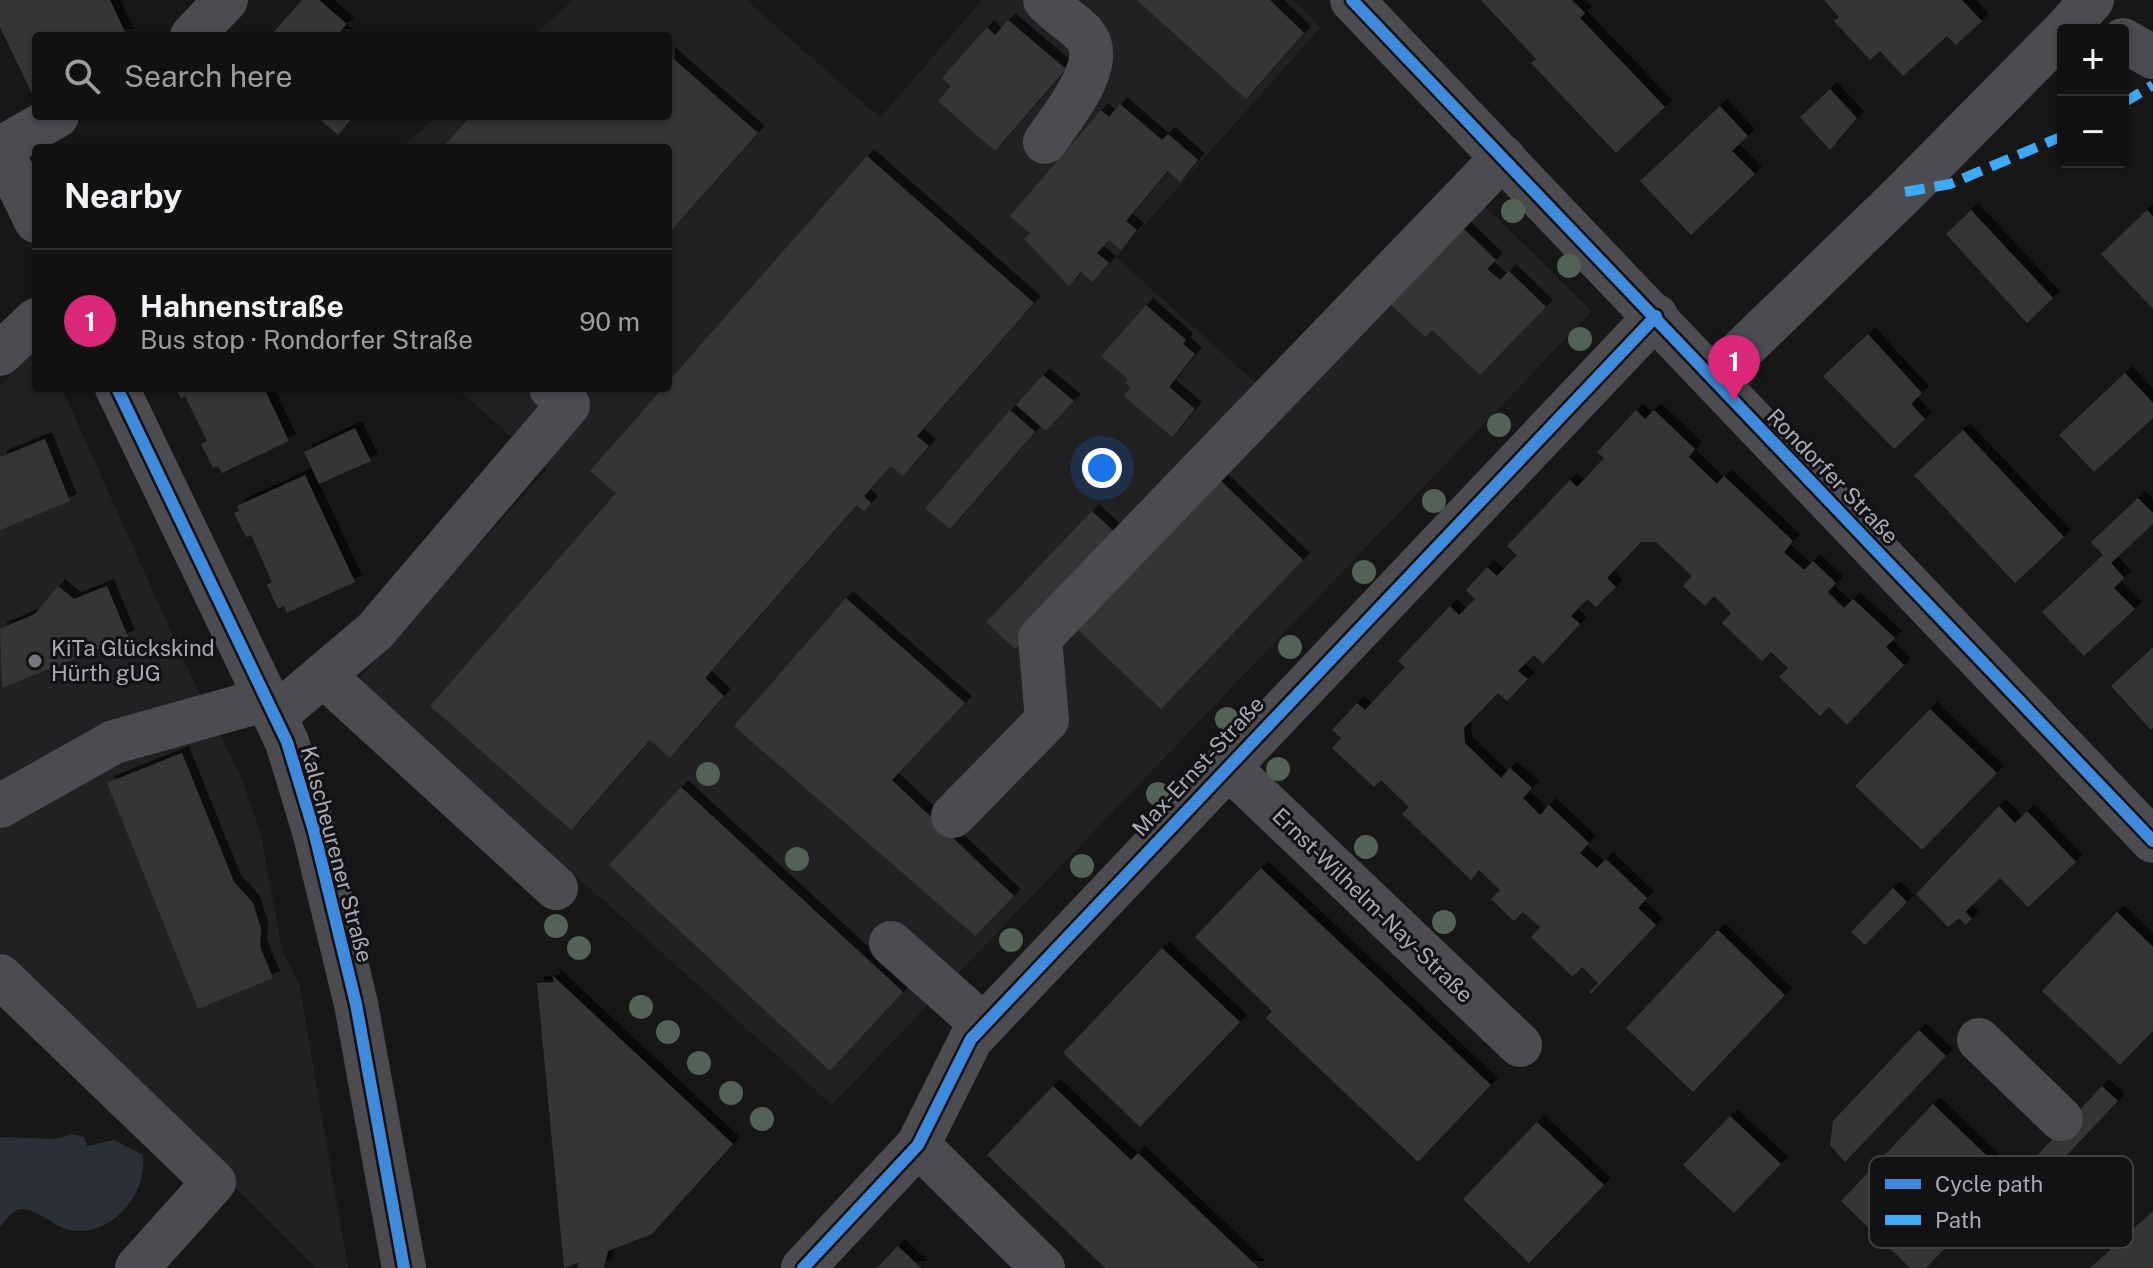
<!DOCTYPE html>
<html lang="en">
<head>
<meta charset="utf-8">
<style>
	:root { --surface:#111; --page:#1a1a1a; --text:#f1f3f6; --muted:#9c9d9f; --line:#303131; --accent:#db2777 }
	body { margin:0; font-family:"Public Sans",sans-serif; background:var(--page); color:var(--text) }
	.controls { position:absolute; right:24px; top:24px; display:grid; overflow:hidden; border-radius:8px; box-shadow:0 2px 6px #0004 }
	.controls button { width:72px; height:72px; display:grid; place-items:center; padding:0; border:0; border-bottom:2px solid var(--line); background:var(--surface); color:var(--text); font:40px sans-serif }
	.you { position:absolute; left:1102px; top:468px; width:28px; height:28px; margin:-20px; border:6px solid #fff; border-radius:50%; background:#1a73e8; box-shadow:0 0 0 12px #1a73e833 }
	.badge { display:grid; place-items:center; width:52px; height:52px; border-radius:50%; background:var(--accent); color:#fff; font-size:26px; font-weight:700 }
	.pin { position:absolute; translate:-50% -66px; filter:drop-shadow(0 2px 4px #0008) }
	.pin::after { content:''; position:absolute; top:42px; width:28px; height:24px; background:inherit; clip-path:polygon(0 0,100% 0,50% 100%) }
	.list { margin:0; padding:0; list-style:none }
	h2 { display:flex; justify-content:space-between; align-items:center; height:104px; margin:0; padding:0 32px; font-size:34px }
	h2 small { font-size:26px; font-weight:400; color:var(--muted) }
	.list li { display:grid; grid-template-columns:52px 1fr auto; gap:24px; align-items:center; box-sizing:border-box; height:144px; padding:0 32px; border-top:2px solid var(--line) }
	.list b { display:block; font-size:30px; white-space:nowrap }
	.list p { margin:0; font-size:26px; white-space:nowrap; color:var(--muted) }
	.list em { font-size:26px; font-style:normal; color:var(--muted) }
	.icon { flex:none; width:44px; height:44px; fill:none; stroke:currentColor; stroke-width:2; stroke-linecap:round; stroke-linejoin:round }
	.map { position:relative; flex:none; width:2153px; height:1268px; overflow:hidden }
	.search { position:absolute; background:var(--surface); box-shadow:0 2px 6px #0004; left:32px; top:32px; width:640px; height:88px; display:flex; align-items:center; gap:20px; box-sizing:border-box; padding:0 28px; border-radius:8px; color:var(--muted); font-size:30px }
	.panel { position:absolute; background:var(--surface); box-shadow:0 2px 6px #0004; left:32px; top:144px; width:640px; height:248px; border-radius:8px }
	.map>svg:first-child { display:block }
	.built { fill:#212123 }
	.water { fill:#2b3038 }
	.building { fill:#353536; filter:url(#shadow) }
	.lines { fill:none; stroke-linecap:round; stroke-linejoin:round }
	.minor { stroke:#4c4c50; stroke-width:44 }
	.quiet { stroke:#3fa9f5; stroke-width:10; stroke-dasharray:20 10; stroke-linecap:butt }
	.cycleway-casing { stroke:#121113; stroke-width:17 }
	.cycleway { stroke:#408adc; stroke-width:12 }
	.tree { fill:#526257 }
	.poi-dot { fill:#76777f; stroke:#121113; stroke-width:3 }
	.labels { text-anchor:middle; stroke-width:6; stroke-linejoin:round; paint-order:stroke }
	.street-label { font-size:22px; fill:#a9aab7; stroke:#121113 }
	.poi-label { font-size:22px; fill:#a9aab7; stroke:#121113; text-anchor:start }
	.key { fill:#121113; stroke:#3f3f44; stroke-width:2 }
	.key-label { font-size:22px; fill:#a9aab7 }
</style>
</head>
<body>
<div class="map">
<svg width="2153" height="1268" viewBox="0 0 2153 1268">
	<defs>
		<filter id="shadow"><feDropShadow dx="7" dy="-7" stdDeviation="0" flood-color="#0009"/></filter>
	</defs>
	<rect width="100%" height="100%" fill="#171717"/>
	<g class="built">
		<path d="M574 0H746L880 118 982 0H1293L1321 27 1116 257 1259 386 1455 177 1592 311 832 1105 357 680 547 469 457 388H668V148H401L437 116H668V36H532Z"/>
		<path d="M36 350V388H62L184 661 242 779 261 835 282 950 299 983 348 1268H316L0 952V386Z"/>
	</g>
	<path class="water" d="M71 1134 84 1137 87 1146 114 1140 143 1155C148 1193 112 1238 70 1230 54 1227 41 1211 24 1209 13 1208 6 1220 0 1227V1137L56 1139Z"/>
	<g class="building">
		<path d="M0 0H110L127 36H36V102L0 27Z"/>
		<path d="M302 0H319L347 24 340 31 346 36H270Z"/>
		<path d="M1137 0H1270L1304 33 1246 99Z"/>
		<path d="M1481 0H1572L1585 13 1580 18 1665 107 1616 153 1531 63 1536 59Z"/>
		<path d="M1824 0H1962L1982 21 1956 45 1947 36 1903 76 1880 51 1870 60 1834 21 1839 17Z"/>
		<path d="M1008 20 1066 69 995 151 938 101 951 86 942 78 987 27 995 35Z"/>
		<path d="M668 54 758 133 668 234V148H442L471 116H668Z"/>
		<path d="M1830 89 1857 118 1830 150 1800 117Z"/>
		<path d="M1120 104 1162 140 1168 134 1198 160 1180 182 1168 171 1126 221 1137 230 1121 250 1109 240 1097 253 1109 263 1092 282 1081 272 1069 286 1024 239 1030 233 1010 216 1101 110 1109 117Z"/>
		<path d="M1720 106 1748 136 1732 151 1755 174 1691 235 1640 181Z"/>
		<path d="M316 116H354L338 135Z"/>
		<path d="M867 156 1034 303 917 436 929 446 903 476 891 466 864 496 871 503 864 511 857 505 705 678 724 696 670 758 650 740 571 830 430 706 616 493 590 471 663 388H668V382Z"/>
		<path d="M1971 210 2053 298 2027 323 1946 234Z"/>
		<path d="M2147 210 2153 216V309L2101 254Z"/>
		<path d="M1461 226 1496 260 1487 269 1500 280 1509 271 1546 307 1480 375 1432 330 1425 337 1388 302Z"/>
		<path d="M1146 305 1186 340 1183 344 1195 354 1169 387 1195 409 1172 437 1124 396 1131 387 1125 383 1128 379 1101 356Z"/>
		<path d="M1868 334 1922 393 1911 404 1925 419 1894 449 1823 376Z"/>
		<path d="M2125 373 2153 403V418L2094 472 2059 435Z"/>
		<path d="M1043 375 1074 401 1046 431 1016 405Z"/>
		<path d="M176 388H264L289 441 222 473 218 466 213 468 201 444 207 441 185 396 181 399Z"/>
		<path d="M1010 410 1035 432 950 529 925 508Z"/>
		<path d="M1636 410 1645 419 1654 410 1695 449 1689 457 1717 484 1724 476 1793 541 1784 552 1804 570 1813 561 1836 583 1828 592 1844 608 1853 599 1895 638 1886 647 1904 665 1847 725 1829 707 1820 716 1779 677 1788 668 1771 652 1762 661 1722 623 1731 613 1714 596 1705 606 1683 586 1692 576 1656 542H1641L1607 578 1616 587 1596 607 1587 599 1571 616 1580 624 1543 664 1534 655 1518 671 1528 679 1507 701 1498 693 1464 728 1465 743 1501 778 1510 768 1532 788 1523 798 1540 815 1549 805 1589 843 1580 853 1597 868 1606 859 1647 898 1638 908 1656 925 1591 994 1589 992 1598 983 1582 967 1573 977 1531 937 1540 927 1523 912 1514 921 1491 899 1500 890 1479 870 1471 880 1402 814 1409 807 1381 780 1374 787 1332 748 1341 738 1332 730 1357 703 1365 710 1405 667 1398 661 1450 606 1459 615 1475 599 1466 590 1487 567 1497 576 1517 555 1507 546 1570 480 1577 487 1604 458 1597 452Z"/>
		<path d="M355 428 371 461 319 484 304 452Z"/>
		<path d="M1963 430 2064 537 2015 583 1914 475Z"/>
		<path d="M45 439 70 501 0 530V457Z"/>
		<path d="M305 475 355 582 287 613 284 606 278 609 267 585 272 582 251 535 246 537 234 513 239 511 237 506Z"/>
		<path d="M1218 478 1303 560 1161 709 1076 628Z"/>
		<path d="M2138 498 2153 513V524L2111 563 2124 578 2114 588 2135 609 2084 656 2042 612 2103 555 2091 542Z"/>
		<path d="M1092 511 1120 537 1015 649 986 622Z"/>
		<path d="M58 586 74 599 107 586 128 637 2 688 0 629 35 614Z"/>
		<path d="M846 598 965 703 892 780 1014 896 975 936 734 726Z"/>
		<path d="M2153 647V728L2151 730 2111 686Z"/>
		<path d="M1930 709 1997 773 1922 850 1855 786Z"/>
		<path d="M182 753 234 882 253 903 261 929 260 947 273 978 198 1009 107 783Z"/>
		<path d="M681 787 903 992 830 1071 609 865Z"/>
		<path d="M1999 806 2015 823 2027 811 2076 862 2028 907 2000 878 1965 912 1972 919 1965 925 1959 918 1948 927 1916 894Z"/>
		<path d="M1261 868 1491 1085 1418 1162 1266 1018 1272 1011 1195 937Z"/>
		<path d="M1893 888 1907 902 1865 945 1851 932Z"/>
		<path d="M2117 912 2153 947V1031L2120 1065 2042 991Z"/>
		<path d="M1718 930 1785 995 1693 1092 1626 1028Z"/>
		<path d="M1162 948 1240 1022 1140 1127 1063 1053Z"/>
		<path d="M552 975 733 1144 652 1234 608 1251 604 1268H578L579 1262 564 1268 537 983 554 982Z"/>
		<path d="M1919 1030 1946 1056 1845 1162 1830 1145 1833 1121Z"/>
		<path d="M1053 1086 1131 1160 1138 1153 1259 1268H1105L987 1155Z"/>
		<path d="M2102 1086 2118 1101 2048 1175 2033 1160Z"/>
		<path d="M1933 1104 2011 1179 1926 1268H1910L1841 1201Z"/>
		<path d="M1730 1116 1781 1164 1734 1213 1683 1165Z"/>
		<path d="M1537 1122 1604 1185 1529 1263 1463 1199Z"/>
		<path d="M2153 1211V1268H2090Z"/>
		<path d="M898 1246 921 1268H877Z"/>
	</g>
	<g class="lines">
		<g class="minor">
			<path d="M1352 0 2153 841"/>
			<path d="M2065 30 2092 0"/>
			<path d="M192 36 226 0"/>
			<path d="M2123 40 2153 57"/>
			<path d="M1045 142C1061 118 1109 63 1084 34 1072 21 1056 13 1045 0"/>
			<path d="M0 147 36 221"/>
			<path d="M1 148 57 116"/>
			<path d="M0 354 36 320"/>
			<path d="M1714 377 1905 192 2063 32"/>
			<path d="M117 388 287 742 314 831 356 1004 404 1268"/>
			<path d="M323 675 556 888"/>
			<path d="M275 716 375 631 568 405 551 388"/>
			<path d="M1226 765 1520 1045"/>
			<path d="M0 806 114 742 267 699"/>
			<path d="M953 816 1047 720 1040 638 1503 157"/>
			<path d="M891 943 983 1025"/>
			<path d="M0 976 214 1182 137 1268"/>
			<path d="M1979 1040 2061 1119"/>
			<path d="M918 1145 1043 1268"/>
			<path d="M803 1268 918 1145 971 1039 1656 316"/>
		</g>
		<g class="quiet">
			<path d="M2123 103 2153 85"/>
			<path d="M1905 192 1950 184 2063 136"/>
		</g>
		<g class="cycleway-casing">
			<g id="cycleway">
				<path d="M1352 0 2153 841"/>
				<path d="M117 388 287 742 314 831 356 1004 404 1268"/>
				<path d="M803 1268 918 1145 971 1039 1656 316"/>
			</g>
		</g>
		<use href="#cycleway" class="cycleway"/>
	</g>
	<g class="tree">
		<circle cx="1513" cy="211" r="12"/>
		<circle cx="1569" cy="266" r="12"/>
		<circle cx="1580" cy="339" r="12"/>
		<circle cx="1499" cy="425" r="12"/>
		<circle cx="1434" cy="501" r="12"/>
		<circle cx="1364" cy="572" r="12"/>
		<circle cx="1290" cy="647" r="12"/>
		<circle cx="1227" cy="719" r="12"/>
		<circle cx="1278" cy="769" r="12"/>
		<circle cx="708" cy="774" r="12"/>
		<circle cx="1158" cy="794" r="12"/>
		<circle cx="1366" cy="847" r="12"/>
		<circle cx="797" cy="859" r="12"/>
		<circle cx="1082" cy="866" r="12"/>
		<circle cx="1444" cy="922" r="12"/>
		<circle cx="556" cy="926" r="12"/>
		<circle cx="1011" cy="940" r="12"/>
		<circle cx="579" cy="948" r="12"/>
		<circle cx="641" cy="1007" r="12"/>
		<circle cx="668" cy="1032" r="12"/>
		<circle cx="699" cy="1063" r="12"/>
		<circle cx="731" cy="1093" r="12"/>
		<circle cx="762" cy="1119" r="12"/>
	</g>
	<circle class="poi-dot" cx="35" cy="661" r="8"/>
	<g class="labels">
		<g class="street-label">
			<text transform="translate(1833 476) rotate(46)" y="8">Rondorfer Straße</text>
			<text transform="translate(1198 766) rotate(-47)" y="8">Max-Ernst-Straße</text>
			<text transform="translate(337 854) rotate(75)" y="8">Kalscheurener Straße</text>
			<text transform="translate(1373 905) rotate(44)" y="8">Ernst-Wilhelm-Nay-Straße</text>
		</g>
		<g class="poi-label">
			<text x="51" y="656">KiTa Glückskind<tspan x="51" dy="25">Hürth gUG</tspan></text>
		</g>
	</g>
	<rect x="1869" y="1156" width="264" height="92" rx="12" class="key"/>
	<rect x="1885" y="1179" width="36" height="10" fill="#408adc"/>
	<rect x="1885" y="1215" width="36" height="10" fill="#3fa9f5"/>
	<g class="key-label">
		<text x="1935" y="1192">Cycle path</text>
		<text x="1935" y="1228">Path</text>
	</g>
</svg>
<div class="controls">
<button>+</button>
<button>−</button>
</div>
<div class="you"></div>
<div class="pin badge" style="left:1734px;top:401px">1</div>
<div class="search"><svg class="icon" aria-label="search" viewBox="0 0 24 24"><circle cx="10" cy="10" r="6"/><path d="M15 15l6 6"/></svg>Search here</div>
<section class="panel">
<h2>Nearby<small></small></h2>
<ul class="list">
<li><span class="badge">1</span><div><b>Hahnenstraße</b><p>Bus stop · Rondorfer Straße</p></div><em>90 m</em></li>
</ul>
</section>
</div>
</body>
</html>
